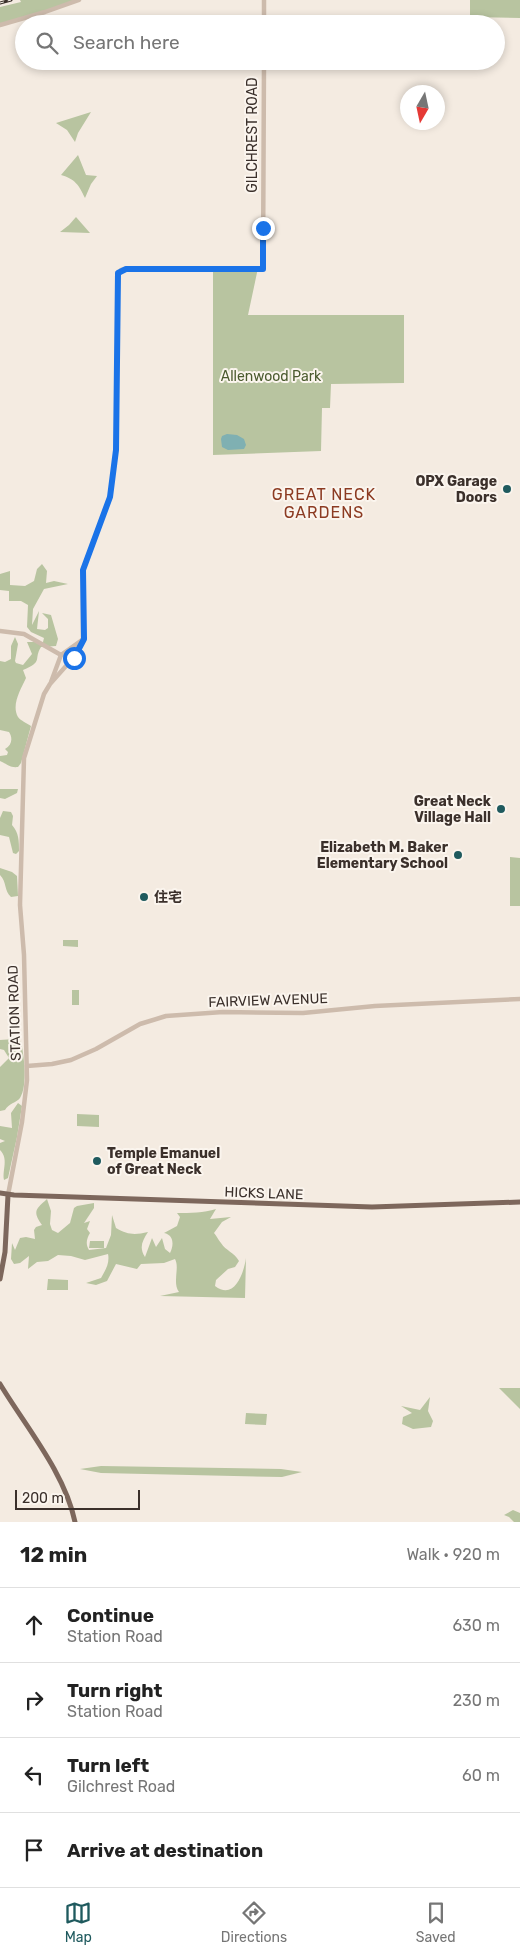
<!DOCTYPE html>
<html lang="en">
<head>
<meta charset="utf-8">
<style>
	:root { --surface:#fff; --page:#f2f2f2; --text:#222; --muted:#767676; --line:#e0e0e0; --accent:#1f5a5e }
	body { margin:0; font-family:Rubik,"Noto Sans SC",sans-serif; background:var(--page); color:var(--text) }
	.compass { position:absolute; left:400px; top:85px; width:45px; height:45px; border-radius:50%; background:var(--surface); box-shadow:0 2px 8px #0003; rotate:189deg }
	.scale { position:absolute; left:15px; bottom:12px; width:125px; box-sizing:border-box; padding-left:5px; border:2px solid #3b302b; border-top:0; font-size:14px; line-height:18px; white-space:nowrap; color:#3b302b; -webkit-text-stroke:4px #fbf5ee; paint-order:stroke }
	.stop { position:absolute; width:15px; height:15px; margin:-11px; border:4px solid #1a73e8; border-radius:50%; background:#fff }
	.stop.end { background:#1a73e8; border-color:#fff; box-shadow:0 1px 5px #0008 }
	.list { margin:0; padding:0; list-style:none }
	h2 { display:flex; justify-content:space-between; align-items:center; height:65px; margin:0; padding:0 20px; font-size:21px }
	h2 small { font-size:16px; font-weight:400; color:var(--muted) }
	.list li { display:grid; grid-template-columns:32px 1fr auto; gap:15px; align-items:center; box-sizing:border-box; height:75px; padding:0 20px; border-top:1px solid var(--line) }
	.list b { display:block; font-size:19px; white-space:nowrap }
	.list p { margin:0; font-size:16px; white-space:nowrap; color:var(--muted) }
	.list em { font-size:16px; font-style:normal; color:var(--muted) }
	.icon { flex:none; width:28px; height:28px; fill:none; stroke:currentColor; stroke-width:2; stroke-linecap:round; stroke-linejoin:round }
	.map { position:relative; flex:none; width:520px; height:1522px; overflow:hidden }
	.search { position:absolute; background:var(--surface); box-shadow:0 2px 8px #0003; left:15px; right:15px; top:15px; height:55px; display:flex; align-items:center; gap:12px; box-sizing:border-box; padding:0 18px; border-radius:28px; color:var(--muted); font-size:19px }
	.sheet { height:365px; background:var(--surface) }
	nav { display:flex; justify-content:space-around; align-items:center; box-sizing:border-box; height:70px; border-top:1px solid var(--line); background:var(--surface); font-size:14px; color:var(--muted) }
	nav a { display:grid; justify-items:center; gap:2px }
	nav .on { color:var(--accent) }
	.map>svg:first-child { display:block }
	.green { fill:#b8c4a0 }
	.water { fill:#7fb0b2 }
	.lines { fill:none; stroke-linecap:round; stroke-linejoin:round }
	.minor { stroke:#cdbbac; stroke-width:4.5 }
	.major { stroke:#7d675c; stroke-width:5 }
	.rail-casing { stroke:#3b302b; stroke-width:3 }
	.rail { stroke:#fbf5ee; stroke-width:1; stroke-dasharray:4; stroke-linecap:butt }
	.route { stroke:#1a73e8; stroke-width:6 }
	.poi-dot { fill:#1f5a5e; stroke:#fbf5ee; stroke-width:2 }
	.labels { text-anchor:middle; stroke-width:4; stroke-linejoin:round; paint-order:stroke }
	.street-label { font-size:14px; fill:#3b302b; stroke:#fbf5ee }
	.park-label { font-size:14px; fill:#4a5a2e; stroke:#fbf5ee }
	.poi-label { font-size:14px; font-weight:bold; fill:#3b302b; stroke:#fbf5ee; text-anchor:end }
	.quarter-label { font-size:16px; letter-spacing:1px; fill:#8c3b22; stroke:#fbf5ee }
</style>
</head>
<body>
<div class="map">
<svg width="520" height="1522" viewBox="0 0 520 1522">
	<rect width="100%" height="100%" fill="#f4ebe1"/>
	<g class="green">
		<path d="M20 0H79L0 25V7L21 2Z"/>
		<path d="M470 0H520V18L470 17Z"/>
		<path d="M91 112 78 133 75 142 67 130 56 123Z"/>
		<path d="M78 155 86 175 97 176 91 184 85 198C79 185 75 179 61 175Z"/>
		<path d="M76 217 90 233 60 232 69 225Z"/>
		<path d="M258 268 248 315H404V383L331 384 330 408H322L321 451 213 455V269Z"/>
		<path d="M42 564 47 571 46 583 54 581 68 584 44 589 33 609 32 625 39 611 37 629 45 630 48 628V619L42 613 51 615 58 639 56 646 41 647C33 660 44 661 23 670L26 678C21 689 11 705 18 717 21 721 27 723 31 726L21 763 18 767C10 768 7 764 0 761V756L7 755 8 752 5 749C12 745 13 738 9 732L0 730V661L5 662 11 659V646L15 637 18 644 15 661 16 663 23 665 32 654 27 642H43L44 638 31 632 27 627 28 605 21 601H9V591L0 590V574L10 571V585L25 586 34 581 37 569Z"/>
		<path d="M0 789H18L17 793 5 799 0 798Z"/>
		<path d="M3 811 11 812 13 816 12 825C19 833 19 841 19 851L16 854 13 853 9 837 0 835V818Z"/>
		<path d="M510 857 520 858V906H510Z"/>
		<path d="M0 868 12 872 17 876 18 896 11 897C4 891 7 882 0 875Z"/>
		<path d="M63 940H78V947L63 946Z"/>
		<rect x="72" y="990" width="7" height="15"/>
		<path d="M15 1039 21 1042C24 1055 28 1086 20 1098 16 1103 9 1103 5 1110L0 1111V1067L9 1058 4 1050 0 1049V1040Z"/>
		<path d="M18 1103 22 1106 17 1137 8 1178 4 1180C2 1170 9 1159 0 1150V1143L5 1141 0 1139V1126L12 1128 11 1113Z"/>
		<path d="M77 1114 99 1115V1127L77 1126Z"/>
		<path d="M47 1199 51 1211 50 1224 52 1230 58 1233 70 1223 74 1208 77 1206 94 1203V1208L84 1223 90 1221 87 1229 90 1233C87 1238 85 1244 89 1250L106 1248 111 1235 112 1215 116 1228C128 1235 135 1235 148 1232 142 1241 139 1248 145 1257L152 1238 156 1247 162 1238 165 1249 170 1253C174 1245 174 1235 164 1233L177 1226 180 1217 177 1213C190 1213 204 1213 216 1209L210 1219 231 1217 222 1222 214 1233C217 1236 218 1240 221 1243 226 1251 234 1252 239 1261L235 1267 228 1269 216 1280 215 1286C235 1301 244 1272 246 1258L245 1298 160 1296 179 1292C172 1282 180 1268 175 1259L164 1263 141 1264 137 1269 116 1264 107 1281 96 1285 86 1283 101 1278C105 1271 110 1263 108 1254L85 1260 71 1256 58 1255 48 1261 37 1262 28 1269 29 1256 20 1263 14 1264 11 1259 12 1243 15 1250 20 1238 26 1237 35 1239 34 1230 36 1227 42 1225C32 1211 36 1209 47 1199Z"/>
		<path d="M90 1241H104V1248H89Z"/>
		<path d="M48 1279 68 1280V1290H47Z"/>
		<path d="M499 1388H520V1409Z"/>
		<path d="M430 1397 428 1411 433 1421 431 1427 413 1429 402 1424 403 1417 412 1413 401 1406 420 1410Z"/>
		<path d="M246 1413 267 1414 266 1425 245 1424Z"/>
		<path d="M101 1466 281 1469 302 1472 282 1477 101 1473 80 1469Z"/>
		<path d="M513 1510 520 1513V1522H514L509 1517 504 1515Z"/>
	</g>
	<path class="water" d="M227 434 237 435 244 439 246 445 244 449 228 450 222 447 221 439 222 436Z"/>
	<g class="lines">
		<g class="minor">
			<path d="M264 24V0"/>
			<path d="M0 25 45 12 79 0"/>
			<path d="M0 631 24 634 61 655"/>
			<path d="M61 655 82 640"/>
			<path d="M51 682 61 655"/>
			<path d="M27 1066 52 1064 71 1060 96 1049 140 1024 166 1016 223 1012 303 1013 375 1006 520 999"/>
			<path d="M8 1195 22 1122 27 1080 24 955 20 905 24 758 44 694 50 684 74 657 83 639V570L110 497 116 450 118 276 121 270 126 269H263L264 61"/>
		</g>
		<g class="major">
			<path d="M0 1193 14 1195 372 1207 520 1202"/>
			<path d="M0 1279 5 1252 8 1195"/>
			<path d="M0 1384C26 1427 65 1473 75 1522"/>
		</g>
		<g class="rail-casing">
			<path id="rail" d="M0 3 11 0"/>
		</g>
		<use href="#rail" class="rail"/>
	</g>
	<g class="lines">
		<path class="route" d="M74 658 84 639 83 570 110 497 116 450 118 273 126 269H263V228"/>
	</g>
	<g class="poi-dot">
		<circle cx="507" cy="489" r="5"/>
		<circle cx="501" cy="809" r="5"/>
		<circle cx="458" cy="855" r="5"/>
		<circle cx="144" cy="897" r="5"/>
		<circle cx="97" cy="1161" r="5"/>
	</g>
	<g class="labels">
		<g class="street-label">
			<text transform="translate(252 135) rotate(-90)" y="5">GILCHREST ROAD</text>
			<text transform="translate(268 1000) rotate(-2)" y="5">FAIRVIEW AVENUE</text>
			<text transform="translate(14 1013) rotate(-92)" y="5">STATION ROAD</text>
			<text transform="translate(264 1193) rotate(2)" y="5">HICKS LANE</text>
		</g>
		<g class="park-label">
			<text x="271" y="381">Allenwood Park</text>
		</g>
		<g class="poi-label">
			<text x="497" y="486">OPX Garage<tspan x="497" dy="16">Doors</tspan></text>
			<text x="491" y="806">Great Neck<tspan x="491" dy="16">Village Hall</tspan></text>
			<text x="448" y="852">Elizabeth M. Baker<tspan x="448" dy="16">Elementary School</tspan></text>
			<text x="154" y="902" text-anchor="start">住宅</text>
			<text x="107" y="1158" text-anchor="start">Temple Emanuel<tspan x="107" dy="16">of Great Neck</tspan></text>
		</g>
		<g class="quarter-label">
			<text x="324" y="500">GREAT NECK<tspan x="324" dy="18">GARDENS</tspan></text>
		</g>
	</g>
</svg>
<svg class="compass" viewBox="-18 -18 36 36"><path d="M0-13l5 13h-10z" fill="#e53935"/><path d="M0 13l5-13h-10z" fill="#767676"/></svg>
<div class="scale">200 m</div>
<div class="stop" style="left:74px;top:658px"></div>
<div class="stop end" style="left:263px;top:228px"></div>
<div class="search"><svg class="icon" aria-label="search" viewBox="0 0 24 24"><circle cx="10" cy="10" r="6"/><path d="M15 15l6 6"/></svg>Search here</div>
</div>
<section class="sheet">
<h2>12 min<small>Walk · 920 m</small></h2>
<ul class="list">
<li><svg class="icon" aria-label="ahead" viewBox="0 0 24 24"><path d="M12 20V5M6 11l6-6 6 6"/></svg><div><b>Continue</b><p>Station Road</p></div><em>630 m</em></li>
<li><svg class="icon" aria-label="right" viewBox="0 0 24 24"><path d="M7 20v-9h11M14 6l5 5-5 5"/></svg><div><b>Turn right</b><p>Station Road</p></div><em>230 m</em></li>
<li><svg class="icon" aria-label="left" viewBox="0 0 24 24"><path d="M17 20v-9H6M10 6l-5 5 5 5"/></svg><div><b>Turn left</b><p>Gilchrest Road</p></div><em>60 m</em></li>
<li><svg class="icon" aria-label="arrive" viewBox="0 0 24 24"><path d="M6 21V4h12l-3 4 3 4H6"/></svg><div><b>Arrive at destination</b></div></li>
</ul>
</section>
<nav>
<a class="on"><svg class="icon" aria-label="map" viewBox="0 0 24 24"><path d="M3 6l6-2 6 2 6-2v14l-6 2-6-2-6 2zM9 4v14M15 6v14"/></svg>Map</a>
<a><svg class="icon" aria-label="directions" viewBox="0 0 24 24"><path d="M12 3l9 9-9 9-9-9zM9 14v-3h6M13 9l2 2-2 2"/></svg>Directions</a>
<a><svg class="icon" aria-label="saved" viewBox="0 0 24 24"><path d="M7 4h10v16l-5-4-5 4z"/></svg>Saved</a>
</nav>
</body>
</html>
